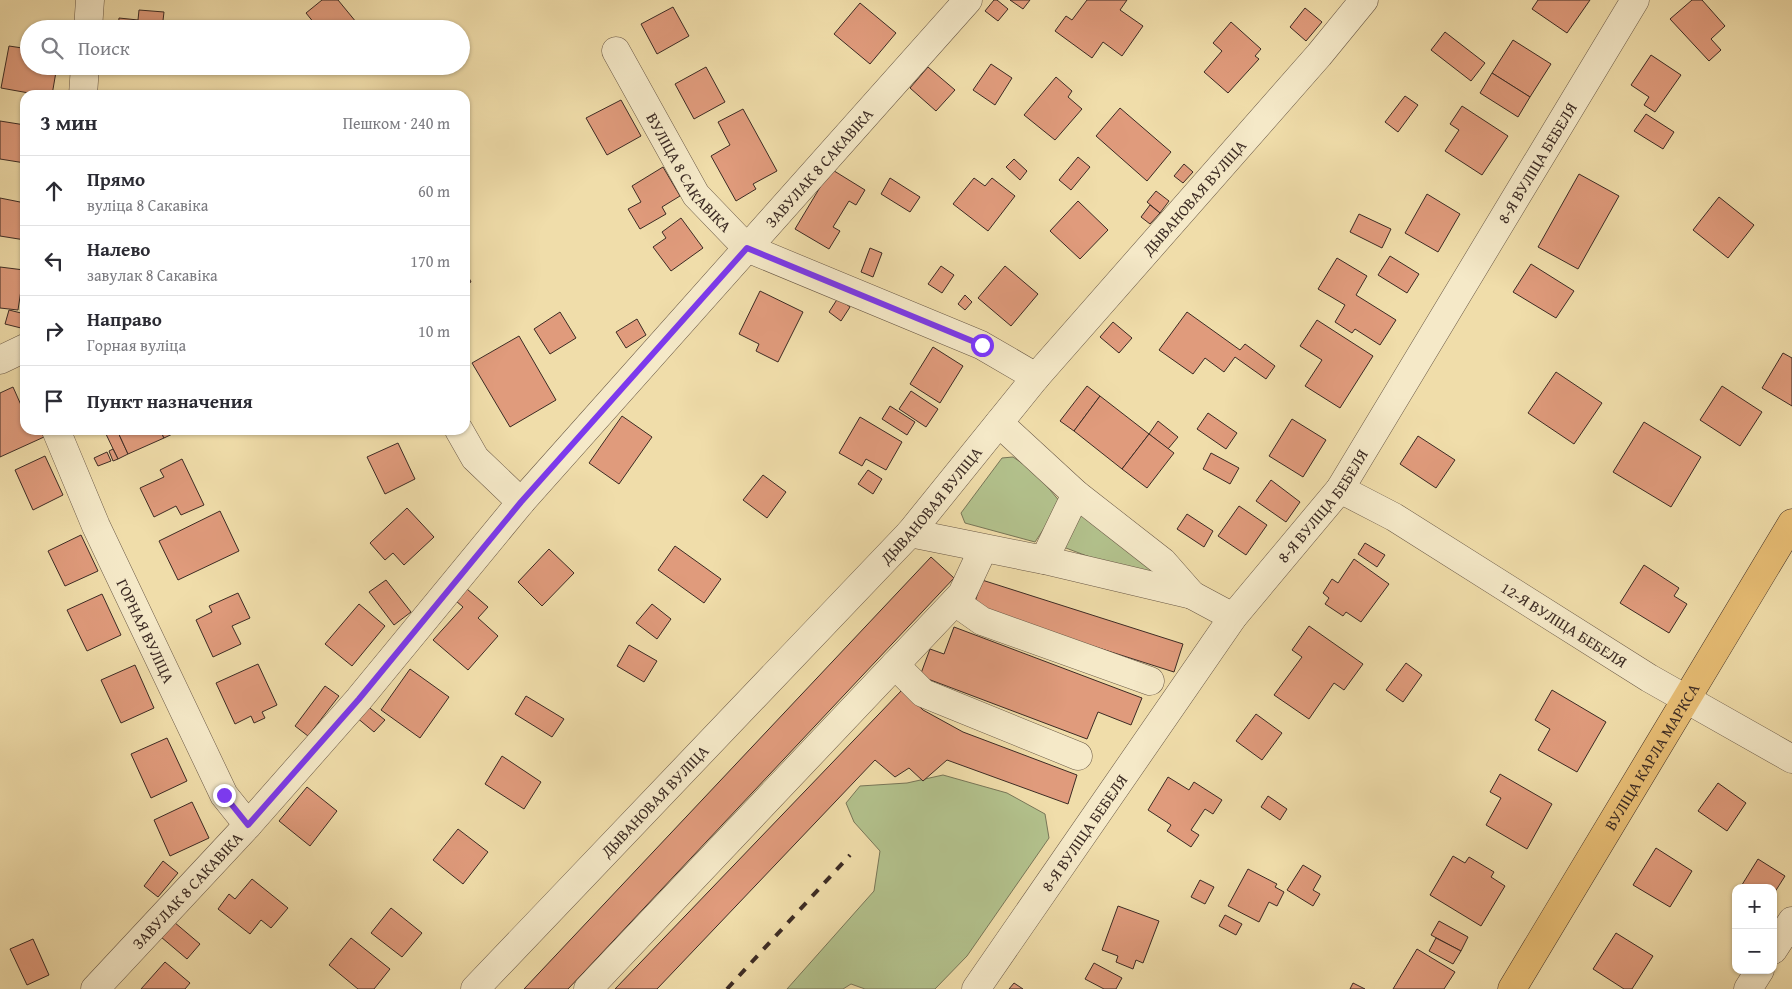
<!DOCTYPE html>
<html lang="ru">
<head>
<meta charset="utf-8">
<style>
	:root { --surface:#fff; --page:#f7f7f7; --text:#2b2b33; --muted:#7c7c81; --line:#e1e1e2 }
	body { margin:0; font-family:"Gentium Book Plus",serif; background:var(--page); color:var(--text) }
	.controls { position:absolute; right:15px; bottom:15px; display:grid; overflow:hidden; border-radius:10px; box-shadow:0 1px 4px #0004 }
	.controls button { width:45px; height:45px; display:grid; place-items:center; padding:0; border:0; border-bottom:1px solid var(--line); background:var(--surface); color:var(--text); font:25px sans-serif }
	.stop { position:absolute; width:15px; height:15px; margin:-11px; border:4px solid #7c3aed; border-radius:50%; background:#fff }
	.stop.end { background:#7c3aed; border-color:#fff; box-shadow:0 1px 5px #0008 }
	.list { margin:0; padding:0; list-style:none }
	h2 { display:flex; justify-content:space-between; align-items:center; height:65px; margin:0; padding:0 20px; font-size:21px }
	h2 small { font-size:16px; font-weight:400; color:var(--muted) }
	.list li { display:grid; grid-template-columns:32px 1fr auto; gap:15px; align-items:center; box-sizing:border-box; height:70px; padding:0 20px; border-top:1px solid var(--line) }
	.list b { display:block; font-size:19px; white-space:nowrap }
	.list p { margin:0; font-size:16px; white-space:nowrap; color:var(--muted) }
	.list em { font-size:16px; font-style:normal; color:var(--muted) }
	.icon { flex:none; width:28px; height:28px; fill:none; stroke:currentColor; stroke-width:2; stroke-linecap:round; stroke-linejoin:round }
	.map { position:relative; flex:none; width:1792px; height:989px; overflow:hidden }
	.search { position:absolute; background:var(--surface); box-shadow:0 1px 4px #0004; left:20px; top:20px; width:450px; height:55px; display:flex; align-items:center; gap:12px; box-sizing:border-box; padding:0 18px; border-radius:28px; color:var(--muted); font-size:19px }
	.panel { position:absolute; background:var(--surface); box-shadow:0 1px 4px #0004; left:20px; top:90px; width:450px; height:345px; border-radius:15px }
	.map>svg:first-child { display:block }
	.green { fill:#b3c28d; stroke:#787658 }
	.building { fill:#e09b7c; stroke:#3c2b24 }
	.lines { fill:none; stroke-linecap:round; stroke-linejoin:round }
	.minor-casing { stroke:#695846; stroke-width:29 }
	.major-casing { stroke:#3c2b24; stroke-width:29 }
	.minor { stroke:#f5e9c8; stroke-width:28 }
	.major { stroke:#e8be75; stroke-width:28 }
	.rail { stroke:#3c2b24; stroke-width:4; stroke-dasharray:9 9; stroke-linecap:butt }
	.route { stroke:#7c3aed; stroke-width:6 }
	.labels { text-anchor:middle; stroke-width:5; stroke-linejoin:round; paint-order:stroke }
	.street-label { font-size:16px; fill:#3c2b24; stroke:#f5e9c8 }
</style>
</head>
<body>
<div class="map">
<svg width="1792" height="989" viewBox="0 0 1792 989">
	<rect width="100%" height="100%" fill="#f0ddaa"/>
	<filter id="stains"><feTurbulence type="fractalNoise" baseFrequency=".004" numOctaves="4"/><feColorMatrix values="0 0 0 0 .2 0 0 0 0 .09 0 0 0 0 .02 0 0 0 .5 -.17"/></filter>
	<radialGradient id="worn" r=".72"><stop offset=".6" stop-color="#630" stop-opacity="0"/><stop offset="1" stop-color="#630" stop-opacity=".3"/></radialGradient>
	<g class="green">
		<path d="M1013 457 1035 472 1061 503 1035 542 965 523 961 513 1002 458Z"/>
		<path d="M1080 514 1163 578 1153 581 1058 545Z"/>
		<path d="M943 775 1007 793 1045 814 1049 838 967 956 935 989H865L851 984 843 989H787L874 891 880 851 854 822 846 803 860 786 907 783Z"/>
	</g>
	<g class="building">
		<path d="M322 0H338L361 28 319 29 306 13Z"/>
		<path d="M994 0H997L1008 9 998 21 985 11Z"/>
		<path d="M1010 0H1030L1023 9Z"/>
		<path d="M1087 0H1127L1120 10 1143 26 1122 56 1103 42 1092 58 1055 31 1066 16 1072 20Z"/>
		<path d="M1538 0H1590L1567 33 1532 9Z"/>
		<path d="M1692 0H1702L1725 26 1711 39 1721 50 1709 61 1670 19Z"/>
		<path d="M860 3 896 33 870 64 834 34Z"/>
		<path d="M673 7 689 36 657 54 641 24Z"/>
		<path d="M1305 8 1322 22 1306 41 1290 27Z"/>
		<path d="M139 10 164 12 162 29H118L119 18 138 20Z"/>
		<path d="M1231 22 1261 49 1255 56 1259 59 1228 93 1204 72 1222 51 1213 43Z"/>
		<path d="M1445 32 1485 63 1471 81 1431 50Z"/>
		<path d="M1513 40 1551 64 1530 97 1492 73Z"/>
		<path d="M9 46 29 49V66H57L52 95H40L1 88Z"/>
		<path d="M1651 55 1681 75 1655 112 1644 105 1649 97 1631 85Z"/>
		<path d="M991 64 1012 78 995 105 973 90Z"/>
		<path d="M706 67 725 102 694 119 675 84Z"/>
		<path d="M928 67 955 90 936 111 910 88Z"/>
		<path d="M1492 73 1530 97 1518 117 1480 93Z"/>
		<path d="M1056 77 1072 91 1068 97 1082 109 1055 140 1024 115Z"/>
		<path d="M135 91 153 93V95H135Z"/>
		<path d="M1405 96 1418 105 1398 132 1385 122Z"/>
		<path d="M621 100 641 136 607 155 586 118Z"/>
		<path d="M1462 106 1508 136 1482 175 1445 151 1459 130 1450 124Z"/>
		<path d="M1120 108 1171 152 1147 181 1096 136Z"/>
		<path d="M743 109 777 171 753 184 756 189 736 201 711 156 730 145 718 122Z"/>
		<path d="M1646 114 1674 132 1663 149 1634 131Z"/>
		<path d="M0 121 25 125V163L0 159Z"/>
		<path d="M1078 157 1090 167 1071 190 1059 180Z"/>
		<path d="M1014 159 1027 171 1020 180 1006 167Z"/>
		<path d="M1184 164 1193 172 1183 183 1174 176Z"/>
		<path d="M663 167 680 196 662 207 666 214 640 229 628 209 641 202 632 186Z"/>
		<path d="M831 169 865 190 856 205 849 201 833 227 840 231 829 249 795 229Z"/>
		<path d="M1579 174 1619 196 1578 269 1538 247Z"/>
		<path d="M890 178 920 197 910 212 881 194Z"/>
		<path d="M974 178 985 186 992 178 1015 196 988 231 953 204Z"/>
		<path d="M1156 191 1169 201 1160 213 1147 202Z"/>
		<path d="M1427 194 1460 214 1438 252 1405 233Z"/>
		<path d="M1719 197 1754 225 1728 258 1693 230Z"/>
		<path d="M0 198 25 203V240L0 236Z"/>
		<path d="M1078 201 1108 230 1080 259 1050 231Z"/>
		<path d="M1150 205 1160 213 1150 224 1141 217Z"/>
		<path d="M1359 214 1391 229 1382 248 1350 232Z"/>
		<path d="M681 218 703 248 671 271 653 247 666 238 662 232Z"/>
		<path d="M870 248 882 253 873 277 861 272Z"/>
		<path d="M1390 256 1419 274 1407 293 1378 275Z"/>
		<path d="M1337 258 1367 276 1356 295 1396 320 1380 345 1355 329 1352 333 1335 322 1345 305 1318 289Z"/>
		<path d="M1531 264 1574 291 1556 318 1513 292Z"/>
		<path d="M941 266 954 275 942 293 928 284Z"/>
		<path d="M1005 266 1038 294 1011 326 978 298Z"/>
		<path d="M0 267 24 270 18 310 0 308Z"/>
		<path d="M465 270 471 282 465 285Z"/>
		<path d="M760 291 803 312 778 362 756 351 759 344 739 334Z"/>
		<path d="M965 295 972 302 965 310 958 304Z"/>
		<path d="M838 298 850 307 841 321 829 312Z"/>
		<path d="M9 310 25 314V329L5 324Z"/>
		<path d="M560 312 576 338 550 354 534 329Z"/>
		<path d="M1187 312 1240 350 1245 344 1275 366 1266 379 1235 357 1224 372 1205 358 1193 374 1159 350Z"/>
		<path d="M637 319 646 335 626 348 616 332Z"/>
		<path d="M1317 320 1373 356 1340 408 1305 386 1322 360 1300 346Z"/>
		<path d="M1113 322 1132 338 1119 353 1100 337Z"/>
		<path d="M519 336 556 400 510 427 472 363Z"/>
		<path d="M933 347 963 366 940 403 910 384Z"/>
		<path d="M1783 353 1792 358V406L1762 388Z"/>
		<path d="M1556 372 1602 403 1574 444 1528 413Z"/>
		<path d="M1087 386 1100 396 1074 431 1060 421Z"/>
		<path d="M1722 386 1762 412 1740 446 1700 420Z"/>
		<path d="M13 387 25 414V430H40L44 437 0 457V393Z"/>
		<path d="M911 391 938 409 926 427 899 409Z"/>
		<path d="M1100 396 1149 434 1122 469 1074 431Z"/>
		<path d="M890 406 915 422 907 435 882 419Z"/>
		<path d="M1208 413 1237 433 1226 449 1197 429Z"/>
		<path d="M622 416 652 437 619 484 589 463Z"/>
		<path d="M860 417 902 442 886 470 866 459 862 466 839 453Z"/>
		<path d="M1292 419 1326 440 1303 477 1269 456Z"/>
		<path d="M1158 421 1178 437 1168 449 1149 434Z"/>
		<path d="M1644 422 1701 457 1671 507 1613 472Z"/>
		<path d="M104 430H117L128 454 118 459Z"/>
		<path d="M117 430H160L164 438 128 454Z"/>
		<path d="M160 430H181L164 438Z"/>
		<path d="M1149 434 1174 453 1147 488 1122 469Z"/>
		<path d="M1418 436 1455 460 1436 488 1400 464Z"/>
		<path d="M398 443 415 479 385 494 367 457Z"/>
		<path d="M113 449 118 459 113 461 109 451Z"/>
		<path d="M107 452 111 461 98 466 94 458Z"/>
		<path d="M1211 453 1239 468 1230 484 1203 469Z"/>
		<path d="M45 456 63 495 33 510 15 470Z"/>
		<path d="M182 459 204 505 181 515 176 506 154 517 140 488 164 477 160 470Z"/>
		<path d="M868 470 882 479 873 494 858 484Z"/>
		<path d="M763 475 786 492 767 518 743 500Z"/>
		<path d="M1271 480 1300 502 1286 522 1256 501Z"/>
		<path d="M1239 506 1267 525 1246 555 1218 536Z"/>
		<path d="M407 508 434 537 404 565 393 553 385 560 370 543Z"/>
		<path d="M220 511 239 551 178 580 159 541Z"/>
		<path d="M1187 514 1213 531 1204 547 1177 529Z"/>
		<path d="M81 535 98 571 65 586 48 551Z"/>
		<path d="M1365 543 1385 555 1377 567 1358 554Z"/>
		<path d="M675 546 721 579 704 603 658 570Z"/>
		<path d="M549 549 574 573 542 606 518 582Z"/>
		<path d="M931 557 954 578 568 989H524Z"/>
		<path d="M1354 559 1389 584 1361 622 1346 612 1343 616 1325 604 1329 598 1323 593 1332 579 1338 583Z"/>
		<path d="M1644 565 1679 588 1674 596 1687 604 1669 633 1620 603Z"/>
		<path d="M386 580 411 612 394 625 369 592Z"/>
		<path d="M982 580 1183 644 1174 672 973 608Z"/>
		<path d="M467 589 488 607 478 618 498 636 468 670 433 640 463 607 456 601Z"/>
		<path d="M238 593 250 618 232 626 241 644 213 657 196 620 212 612 209 606Z"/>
		<path d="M102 594 121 635 87 651 67 610Z"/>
		<path d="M359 604 385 626 352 666 325 644Z"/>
		<path d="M652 604 671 619 657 639 636 623Z"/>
		<path d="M1309 626 1363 664 1344 690 1334 683 1309 719 1274 695 1302 657 1292 650Z"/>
		<path d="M954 627 1142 698 1131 725 1098 712 1087 739 920 676 930 649 944 654Z"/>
		<path d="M629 645 657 661 644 682 617 666Z"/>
		<path d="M1406 663 1422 675 1403 702 1386 690Z"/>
		<path d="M258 664 277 705 262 712 265 718 254 723 251 716 235 724 216 683Z"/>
		<path d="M135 665 154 708 121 723 101 680Z"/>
		<path d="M410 669 449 697 420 738 381 710Z"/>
		<path d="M325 686 339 696 308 736 295 726Z"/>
		<path d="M902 690 923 710 963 732 1077 775 1068 804 947 760 923 781 909 768 895 777 875 760 657 989H615Z"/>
		<path d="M1552 690 1606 722 1577 772 1538 750 1550 729 1535 720Z"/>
		<path d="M526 696 564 719 552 737 515 714Z"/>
		<path d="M366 705 385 720 374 732 356 717Z"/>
		<path d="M1256 714 1282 733 1262 760 1236 741Z"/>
		<path d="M167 738 187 781 151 798 131 754Z"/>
		<path d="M502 756 541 782 524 809 485 784Z"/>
		<path d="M1500 774 1552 804 1527 849 1486 825 1501 798 1490 792Z"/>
		<path d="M1168 777 1189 790 1194 782 1222 800 1213 814 1205 809 1191 830 1199 835 1191 847 1167 831 1171 825 1148 810Z"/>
		<path d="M1718 783 1746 803 1727 831 1698 811Z"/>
		<path d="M307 787 337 811 310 846 279 821Z"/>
		<path d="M1268 796 1287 809 1280 820 1261 807Z"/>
		<path d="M192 802 209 838 170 856 154 820Z"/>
		<path d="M458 829 488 852 463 884 433 860Z"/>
		<path d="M1656 848 1692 871 1670 907 1633 885Z"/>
		<path d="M1453 856 1465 863 1469 857 1494 872 1491 877 1505 886 1481 926 1430 895Z"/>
		<path d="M1758 859 1785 876 1773 895V888H1740Z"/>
		<path d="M163 861 178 873 158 897 144 886Z"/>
		<path d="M1303 865 1321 876 1313 890 1320 894 1313 906 1287 890Z"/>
		<path d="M1248 869 1277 884 1275 887 1284 892 1277 906 1269 902 1259 922 1228 906Z"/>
		<path d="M252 879 288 908 271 928 261 920 250 934 218 909 229 894 235 899Z"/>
		<path d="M1200 880 1214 887 1205 904 1191 897Z"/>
		<path d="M1118 906 1159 921 1143 963 1136 960 1133 969 1116 962 1118 956 1102 950Z"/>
		<path d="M391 908 422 933 402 957 371 933Z"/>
		<path d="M1225 915 1242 924 1236 935 1219 926Z"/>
		<path d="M1439 921 1468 937 1461 951 1431 935Z"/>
		<path d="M174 922 200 944 187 959 161 937Z"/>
		<path d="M1616 933 1653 956 1632 989H1624L1593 969Z"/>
		<path d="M351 938 390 969 374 989H358L329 965Z"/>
		<path d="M1436 938 1461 951 1453 964 1429 951Z"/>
		<path d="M33 939 49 975 27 985 10 949Z"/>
		<path d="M1417 949 1455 972 1444 989H1393Z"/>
		<path d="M165 962 190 983 185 989H141Z"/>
		<path d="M1094 963 1122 978 1116 989H1104L1085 979Z"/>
		<path d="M1014 983 1023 989H1009Z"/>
		<path d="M1353 983 1365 989H1350Z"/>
	</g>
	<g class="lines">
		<g class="minor-casing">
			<g id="minor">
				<path d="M88 29 90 0"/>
				<path id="s1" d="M616 51 696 195 747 248 981 345 1036 377"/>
				<path d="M83 95 85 66"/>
				<path d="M0 360 25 348"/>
				<path d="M999 423 1076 494 1163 562 1192 595"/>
				<path id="s2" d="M56 430 96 526 224 795 248 825"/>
				<path d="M459 430 475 458 521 502"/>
				<path id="s3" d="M1340 489 1394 517 1649 678 1792 759"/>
				<path d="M910 533 1044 560 1192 595 1233 617"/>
				<path d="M1044 560 1076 494"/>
				<path d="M955 602 982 621 1150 681"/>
				<path d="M895 665 923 693 1078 756"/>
				<path d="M1773 950 1792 921"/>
				<path id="s4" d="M95 989 248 825 359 699 521 502 968 0"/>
				<path id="s5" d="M475 989 910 533 1036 377 1319 55 1364 0"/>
				<path d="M588 989 962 594 983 549"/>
				<path id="s6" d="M976 989 1233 617 1340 489 1635 0"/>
				<path d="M1748 989 1760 970"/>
			</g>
		</g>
		<g class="major-casing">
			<g id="major">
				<path id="s7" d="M1512 989 1792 523"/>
			</g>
		</g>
		<use href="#minor" class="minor"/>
		<use href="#major" class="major"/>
		<path class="rail" d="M727 989 850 855"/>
	</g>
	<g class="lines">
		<path class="route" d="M224 795 248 825 359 699 521 502 747 248 982 345"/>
	</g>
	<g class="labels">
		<g class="street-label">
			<text dy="6" stroke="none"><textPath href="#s6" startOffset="1000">8-Я ВУЛІЦА БЕБЕЛЯ</textPath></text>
			<text dy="6" stroke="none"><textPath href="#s4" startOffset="1095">ЗАВУЛАК 8 САКАВІКА</textPath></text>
			<text dy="6" stroke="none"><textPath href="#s1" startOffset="142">ВУЛІЦА 8 САКАВІКА</textPath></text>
			<text dy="6" stroke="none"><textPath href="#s5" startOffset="1070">ДЫВАНОВАЯ ВУЛІЦА</textPath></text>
			<text dy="6" stroke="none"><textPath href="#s5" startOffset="665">ДЫВАНОВАЯ ВУЛІЦА</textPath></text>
			<text dy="6" stroke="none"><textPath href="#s6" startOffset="595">8-Я ВУЛІЦА БЕБЕЛЯ</textPath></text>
			<text dy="6" stroke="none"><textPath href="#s3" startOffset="262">12-Я ВУЛІЦА БЕБЕЛЯ</textPath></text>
			<text dy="6" stroke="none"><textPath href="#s2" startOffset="220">ГОРНАЯ ВУЛІЦА</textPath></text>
			<text dy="6" stroke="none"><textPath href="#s7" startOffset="271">ВУЛІЦА КАРЛА МАРКСА</textPath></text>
			<text dy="6" stroke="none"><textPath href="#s5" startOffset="260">ДЫВАНОВАЯ ВУЛІЦА</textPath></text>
			<text dy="6" stroke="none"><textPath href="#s6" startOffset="190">8-Я ВУЛІЦА БЕБЕЛЯ</textPath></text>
			<text dy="6" stroke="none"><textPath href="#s4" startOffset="135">ЗАВУЛАК 8 САКАВІКА</textPath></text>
		</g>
	</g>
	<rect width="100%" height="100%" filter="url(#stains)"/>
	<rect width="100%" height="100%" fill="url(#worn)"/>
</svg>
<div class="controls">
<button>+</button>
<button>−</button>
</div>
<div class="stop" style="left:982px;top:345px"></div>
<div class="stop end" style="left:224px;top:795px"></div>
<div class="search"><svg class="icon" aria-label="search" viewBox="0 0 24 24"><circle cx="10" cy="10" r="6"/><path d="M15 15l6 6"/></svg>Поиск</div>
<section class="panel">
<h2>3 мин<small>Пешком · 240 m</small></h2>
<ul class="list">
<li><svg class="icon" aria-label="ahead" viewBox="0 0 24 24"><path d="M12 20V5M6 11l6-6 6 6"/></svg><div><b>Прямо</b><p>вуліца 8 Сакавіка</p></div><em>60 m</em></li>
<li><svg class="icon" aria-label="left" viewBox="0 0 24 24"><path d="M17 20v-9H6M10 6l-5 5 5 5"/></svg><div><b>Налево</b><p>завулак 8 Сакавіка</p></div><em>170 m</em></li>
<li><svg class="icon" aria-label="right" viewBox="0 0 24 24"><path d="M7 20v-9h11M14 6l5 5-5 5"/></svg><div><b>Направо</b><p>Горная вуліца</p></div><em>10 m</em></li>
<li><svg class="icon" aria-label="arrive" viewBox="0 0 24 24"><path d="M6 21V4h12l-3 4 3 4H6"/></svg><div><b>Пункт назначения</b></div></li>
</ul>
</section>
</div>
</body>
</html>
